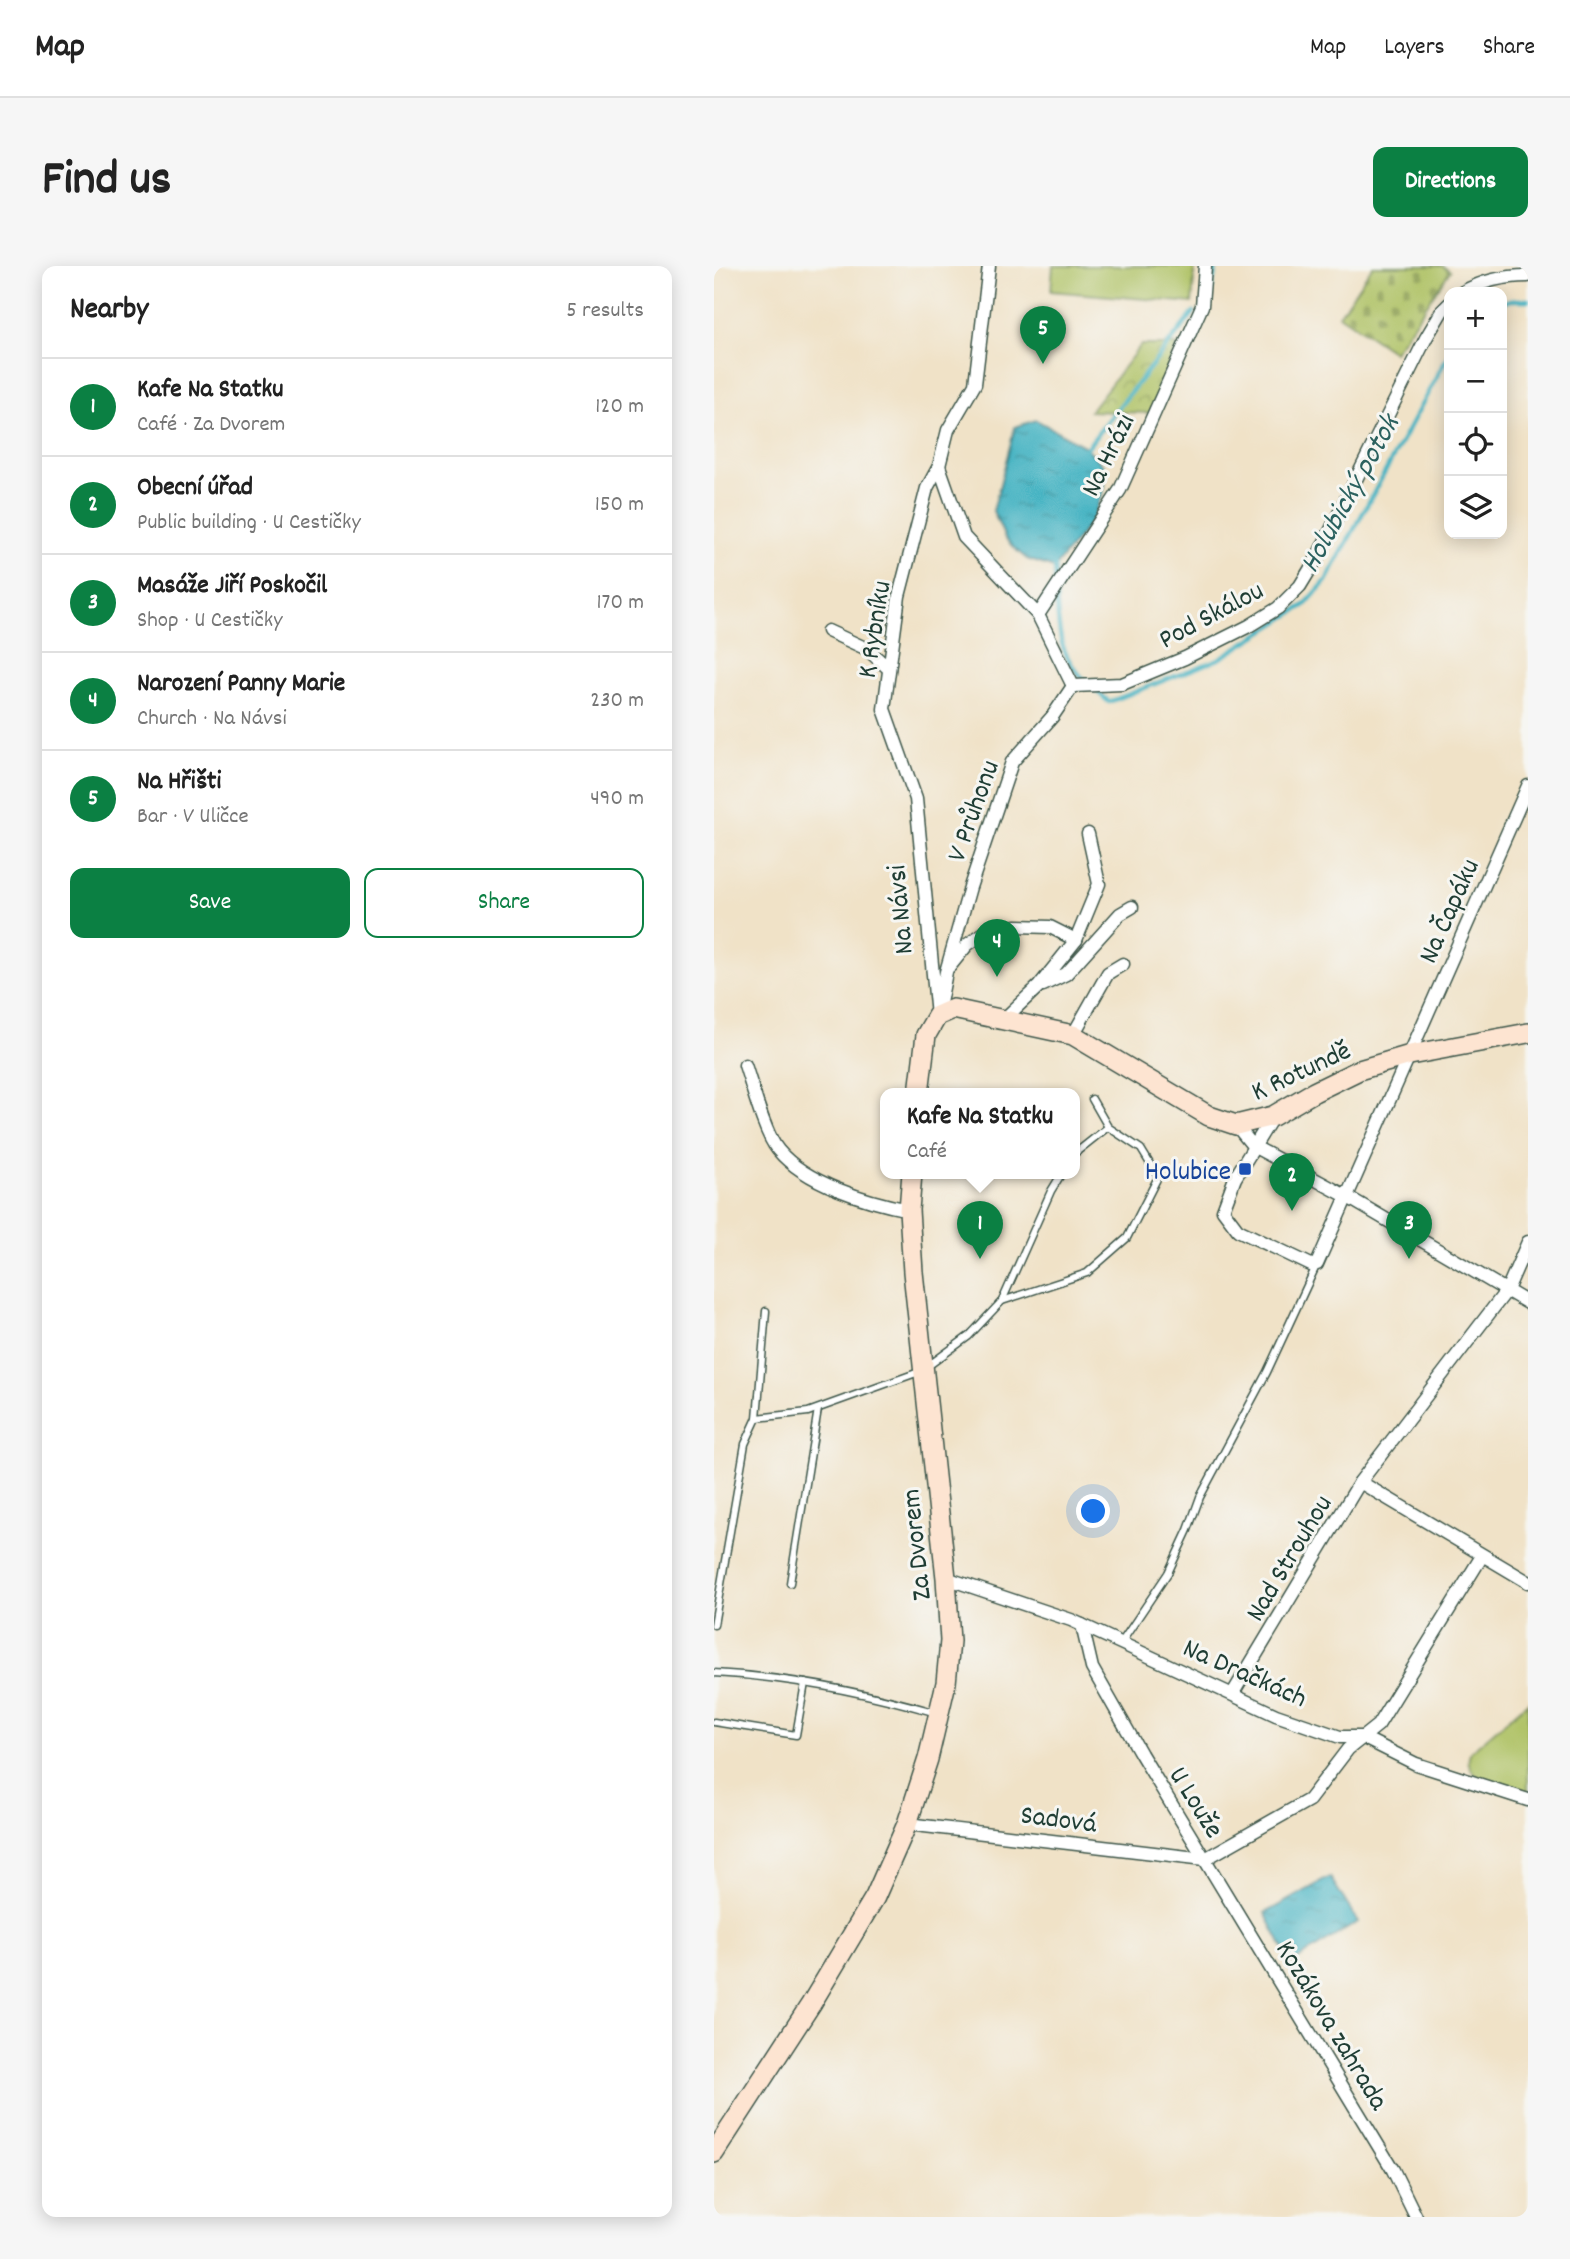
<!DOCTYPE html>
<html lang="en">
<head>
<meta charset="utf-8">
<style>
	:root { --surface:#fff; --page:#f6f6f6; --text:#222; --muted:#767676; --line:#e0e0e0; --accent:#0b8043 }
	body { margin:0; font-family:Dekko,sans-serif; background:var(--page); color:var(--text) }
	.controls { position:absolute; right:21px; top:21px; display:grid; overflow:hidden; border-radius:14px; box-shadow:0 4px 18px #0003 }
	.controls button { width:63px; height:63px; display:grid; place-items:center; padding:0; border:0; border-bottom:2px solid var(--line); background:var(--surface); color:var(--text); font:35px sans-serif }
	.you { position:absolute; left:380px; top:1246px; width:24px; height:24px; margin:-18px; border:5px solid #fff; border-radius:50%; background:#1a73e8; box-shadow:0 0 0 10px #1a73e833 }
	.badge { display:grid; place-items:center; width:46px; height:46px; border-radius:50%; background:var(--accent); color:#fff; font-size:23px; font-weight:700 }
	.pin { position:absolute; translate:-50% -58px; filter:drop-shadow(0 2px 4px #0008) }
	.pin::after { content:''; position:absolute; top:37px; width:24px; height:21px; background:inherit; clip-path:polygon(0 0,100% 0,50% 100%) }
	.popup { position:absolute; left:166px; top:822px; width:200px; height:91px; box-sizing:border-box; display:grid; place-content:center; border-radius:14px; background:var(--surface); filter:drop-shadow(0 2px 5px #0005); font-size:23px; white-space:nowrap; color:var(--muted) }
	.popup b { font-size:26px; color:var(--text) }
	.popup::after { content:''; position:absolute; left:50%; top:100%; margin-left:-14px; border:14px solid transparent; border-top-color:var(--surface) }
	.list { margin:0; padding:0; list-style:none }
	h2 { display:flex; justify-content:space-between; align-items:center; height:91px; margin:0; padding:0 28px; font-size:30px }
	h2 small { font-size:23px; font-weight:400; color:var(--muted) }
	.list li { display:grid; grid-template-columns:46px 1fr auto; gap:21px; align-items:center; box-sizing:border-box; height:98px; padding:0 28px; border-top:2px solid var(--line) }
	.list b { display:block; font-size:26px; white-space:nowrap }
	.list p { margin:0; font-size:23px; white-space:nowrap; color:var(--muted) }
	.list em { font-size:23px; font-style:normal; color:var(--muted) }
	.actions { display:flex; gap:14px; padding:21px 28px }
	.actions a { flex:1; padding:16px 0; border:2px solid var(--accent); border-radius:14px; text-align:center; font-size:24px; color:var(--accent) }
	.actions .main { background:var(--accent); color:#fff }
	.icon { flex:none; width:38px; height:38px; fill:none; stroke:currentColor; stroke-width:2; stroke-linecap:round; stroke-linejoin:round }
	.map { position:relative; flex:none; width:814px; height:1951px; overflow:hidden; border-radius:14px }
	header { display:flex; align-items:center; gap:42px; box-sizing:border-box; height:98px; padding:0 35px; background:var(--surface); border-bottom:2px solid var(--line) }
	header strong { font-size:33px }
	nav { display:flex; gap:38px; margin-inline-start:auto; font-size:24px }
	.intro { display:flex; align-items:center; justify-content:space-between; box-sizing:border-box; height:168px; padding:0 42px }
	h1 { margin:0; font-size:49px }
	.button { padding:18px 32px; border-radius:14px; background:var(--accent); color:#fff; font-size:24px; font-weight:700 }
	main { display:flex; gap:42px; padding:0 42px }
	aside { flex:1; background:var(--surface); border-radius:14px; box-shadow:0 4px 18px #0003 }
	.map>svg:first-child { display:block }
	.grass { fill:#b0c367; stroke:#68804e; stroke-width:2 }
	.cemetery { fill:url(#cemetery-stones); stroke:#68804e; stroke-width:2 }
	.park { fill:url(#park-crowns); stroke:#68804e; stroke-width:2 }
	.water { fill:url(#water-ripples); stroke:#33787c; stroke-width:2 }
	.lines { fill:none; stroke-linecap:round; stroke-linejoin:round }
	.stream { stroke:#47b4c3; stroke-width:4.5 }
	.lane-casing { stroke:#3e564a; stroke-width:9 }
	.street-casing { stroke:#3e564a; stroke-width:15 }
	.secondary-casing { stroke:#3e564a; stroke-width:22 }
	.lane { stroke:#fff; stroke-width:6 }
	.street { stroke:#fff; stroke-width:12 }
	.secondary { stroke:#fde4d1; stroke-width:19 }
	.transit-dot { fill:#1a4fb4; stroke:#f6f6f2; stroke-width:2.5 }
	.labels { text-anchor:middle; stroke-width:6; stroke-linejoin:round; paint-order:stroke }
	.street-label { font-size:28px; fill:#1f3d34; stroke:#f6f6f2 }
	.transit-label { font-size:28px; fill:#164399; stroke:#f6f6f2; text-anchor:end }
	.water-label { font-size:30px; font-style:italic; fill:#2b615f; stroke:#f6f6f2 }
</style>
</head>
<body>
<header>
<strong>Map</strong>
<nav><a>Map</a><a>Layers</a><a>Share</a></nav>
</header>
<div class="intro"><h1>Find us</h1><a class="button">Directions</a></div>
<main>
<aside>
<h2>Nearby<small>5 results</small></h2>
<ul class="list">
<li><span class="badge">1</span><div><b>Kafe Na Statku</b><p>Café · Za Dvorem</p></div><em>120 m</em></li>
<li><span class="badge">2</span><div><b>Obecní úřad</b><p>Public building · U Cestičky</p></div><em>150 m</em></li>
<li><span class="badge">3</span><div><b>Masáže Jiří Poskočil</b><p>Shop · U Cestičky</p></div><em>170 m</em></li>
<li><span class="badge">4</span><div><b>Narození Panny Marie</b><p>Church · Na Návsi</p></div><em>230 m</em></li>
<li><span class="badge">5</span><div><b>Na Hřišti</b><p>Bar · V Uličce</p></div><em>490 m</em></li>
</ul>
<div class="actions"><a class="main">Save</a><a>Share</a></div>
</aside>
<div class="map">
<svg width="814" height="1951" viewBox="0 0 814 1951">
	<defs>
		<pattern id="cemetery-stones" width="16" height="16" patternUnits="userSpaceOnUse" patternTransform="scale(1.75)"><rect width="16" height="16" fill="#b0c367"/><path d="M2 7V4a2 2 0 0 1 4 0v3zM10 15v-3a2 2 0 0 1 4 0v3z" fill="#8fa056"/></pattern>
		<pattern id="park-crowns" width="20" height="18" patternUnits="userSpaceOnUse" patternTransform="scale(1.75)"><rect width="20" height="18" fill="#b0c367"/><path d="M2 6a3 3 0 1 1 6 0M12 15a3 3 0 1 1 6 0" fill="none" stroke="#8fa056"/></pattern>
		<pattern id="water-ripples" width="26" height="14" patternUnits="userSpaceOnUse" patternTransform="scale(1.75)"><rect width="26" height="14" fill="#47b4c3"/><path d="M2 4q2-2 4 0t4 0M15 11q2-2 4 0t4 0" fill="none" stroke="#3b949f"/></pattern>
	</defs>
	<rect width="100%" height="100%" fill="#f6f6f2"/>
	<filter id="ink" filterUnits="userSpaceOnUse"><feTurbulence type="fractalNoise" baseFrequency=".0143" numOctaves="2"/><feDisplacementMap in="SourceGraphic" scale="14" xChannelSelector="R" yChannelSelector="G"/><feConvolveMatrix kernelMatrix="1 2 1 2 8 2 1 2 1" color-interpolation-filters="sRGB"/></filter>
	<filter id="wash" filterUnits="userSpaceOnUse"><feTurbulence type="fractalNoise" baseFrequency=".00686" numOctaves="4" result="noise"/><feDisplacementMap in="SourceGraphic" scale="28" xChannelSelector="R" yChannelSelector="G"/><feGaussianBlur stdDeviation="1.57" result="paint"/><feColorMatrix in="noise" values="0 0 0 0 0 0 0 0 0 0 0 0 0 0 0 0 0 1.4 0 .05"/><feComposite in="paint" operator="in"/></filter>
	<g filter="url(#wash)">
		<rect width="100%" height="100%" fill="#f0e2c7"/>
		<g class="grass">
			<path d="M339 0H481L478 37 337 25Z"/>
			<path d="M814 1436V1528C794 1523 743 1515 757 1485Z"/>
		</g>
		<path class="cemetery" d="M659 0H728L736 5 680 86 625 49Z"/>
		<path class="park" d="M427 79H463L436 147 376 145Z"/>
		<g class="water">
			<path d="M322 154 372 181 390 200 391 221 379 253 340 302 313 293 300 282 291 272 279 245 301 161Z"/>
			<path d="M616 1611 644 1656 577 1697 551 1647Z"/>
		</g>
		<g class="lines">
			<g class="stream">
				<path d="M492 31 497 25 502 0"/>
				<path d="M788 37 796 34H814"/>
				<path d="M371 184 480 46"/>
				<path d="M341 317V298"/>
				<path d="M342 329C345 364 344 391 373 416"/>
				<path d="M379 422 395 436 505 393 591 339 612 315 735 88"/>
			</g>
		</g>
	</g>
	<g filter="url(#ink)">
		<g class="lines">
			<g class="lane-casing">
				<g id="lane">
					<path d="M360 888 394 861 378 833"/>
					<path d="M288 1035 373 1007 413 972 444 911 427 883 394 861"/>
					<path d="M214 1100 255 1070 288 1035 337 925 348 907"/>
					<path d="M43 1152 94 1146 205 1106"/>
					<path d="M76 1317 104 1143"/>
					<path d="M0 1359 31 1178 43 1152 52 1045"/>
					<path d="M407 1377 454 1307 474 1264 486 1231 553 1106 603 998"/>
					<path d="M0 1407C76 1411 150 1426 223 1447"/>
					<path d="M0 1456 82 1469 91 1417"/>
				</g>
			</g>
			<g class="street-casing">
				<g id="street">
					<path d="M749 26C770 14 790 10 814 10"/>
					<path d="M225 200 250 271 324 349 359 420"/>
					<path d="M324 349 406 224 488 40 491 0"/>
					<path d="M114 365 153 383 175 403"/>
					<path d="M359 420 408 418 471 392 535 360 564 342 586 320 603 292 712 72 728 45 735 38"/>
					<path d="M236 700 253 679 274 664 303 660 336 661 362 674"/>
					<path d="M329 719 352 708 406 648 418 641"/>
					<path d="M226 737 232 706 256 621 298 496 338 451 359 420"/>
					<path d="M223 750 202 533 170 443 185 330 213 222 225 200 234 164 261 118 275 0"/>
					<path d="M288 755 325 720 362 674 385 618 374 568"/>
					<path d="M359 769 394 707 409 698"/>
					<path d="M31 799C38 820 51 869 64 884 92 918 154 936 195 944"/>
					<path d="M559 850 521 912 509 944 524 964 597 999 603 998 814 520"/>
					<path d="M522 859 539 880 632 930 814 1037"/>
					<path d="M646 1216 814 1316"/>
					<path d="M232 1312 357 1354 562 1449 626 1471H648L702 1498 814 1534"/>
					<path d="M368 1359 378 1402 427 1488 679 1904 702 1951"/>
					<path d="M519 1427 646 1216 793 1024 814 976"/>
					<path d="M193 1558 491 1593"/>
					<path d="M491 1593 595 1534 634 1483 664 1459 768 1290"/>
				</g>
			</g>
			<g class="secondary-casing">
				<g id="secondary">
					<path d="M205 827 212 769 223 750 239 743 359 769 495 850 522 859 559 850 600 826 645 804 696 789 814 767"/>
					<path d="M0 1887 97 1738 161 1631 193 1558 214 1493 232 1417 236 1375 232 1312 199 1006 195 944 198 907"/>
				</g>
			</g>
			<use href="#lane" class="lane"/>
			<use href="#street" class="street"/>
			<use href="#secondary" class="secondary"/>
		</g>
	</g>
	<rect class="transit-dot" x="524" y="896" width="14" height="14" rx="3.5"/>
	<g class="labels">
		<g class="street-label">
			<text transform="translate(392 188) rotate(-64)" y="10">Na Hrázi</text>
			<text transform="translate(496 347) rotate(-28)" y="10">Pod Skálou</text>
			<text transform="translate(158 363) rotate(-81)" y="10">K Rybníku</text>
			<text transform="translate(257 544) rotate(-70)" y="10">V Průhonu</text>
			<text transform="translate(184 644) rotate(-95)" y="10">Na Návsi</text>
			<text transform="translate(733 644) rotate(-66)" y="10">Na Čapáku</text>
			<text transform="translate(586 803) rotate(-25)" y="10">K Rotundě</text>
			<text transform="translate(200 1279) rotate(-96)" y="10">Za Dvorem</text>
			<text transform="translate(573 1291) rotate(-59)" y="10">Nad Strouhou</text>
			<text transform="translate(532 1405) rotate(24)" y="10">Na Dračkách</text>
			<text transform="translate(484 1535) rotate(58)" y="10">U Louže</text>
			<text transform="translate(345 1551) rotate(7)" y="10">Sadová</text>
			<text transform="translate(620 1758) rotate(59)" y="10">Kozákova zahrada</text>
		</g>
		<g class="transit-label">
			<text x="517" y="913">Holubice</text>
		</g>
		<g class="water-label">
			<text transform="translate(634 227) rotate(-61)" y="10">Holubický potok</text>
		</g>
	</g>
</svg>
<div class="controls">
<button>+</button>
<button>−</button>
<button><svg class="icon" aria-label="locate" viewBox="0 0 24 24"><circle cx="12" cy="12" r="6"/><path d="M12 2v4M12 18v4M2 12h4M18 12h4"/></svg></button>
<button><svg class="icon" aria-label="layers" viewBox="0 0 24 24"><path d="M12 4l9 5-9 5-9-5zM3 14l9 5 9-5"/></svg></button>
</div>
<div class="you"></div>
<div class="pin badge" style="left:266px;top:993px">1</div>
<div class="popup"><b>Kafe Na Statku</b>Café</div>
<div class="pin badge" style="left:578px;top:945px">2</div>
<div class="pin badge" style="left:695px;top:993px">3</div>
<div class="pin badge" style="left:283px;top:711px">4</div>
<div class="pin badge" style="left:329px;top:98px">5</div>
</div>
</main>
</body>
</html>
